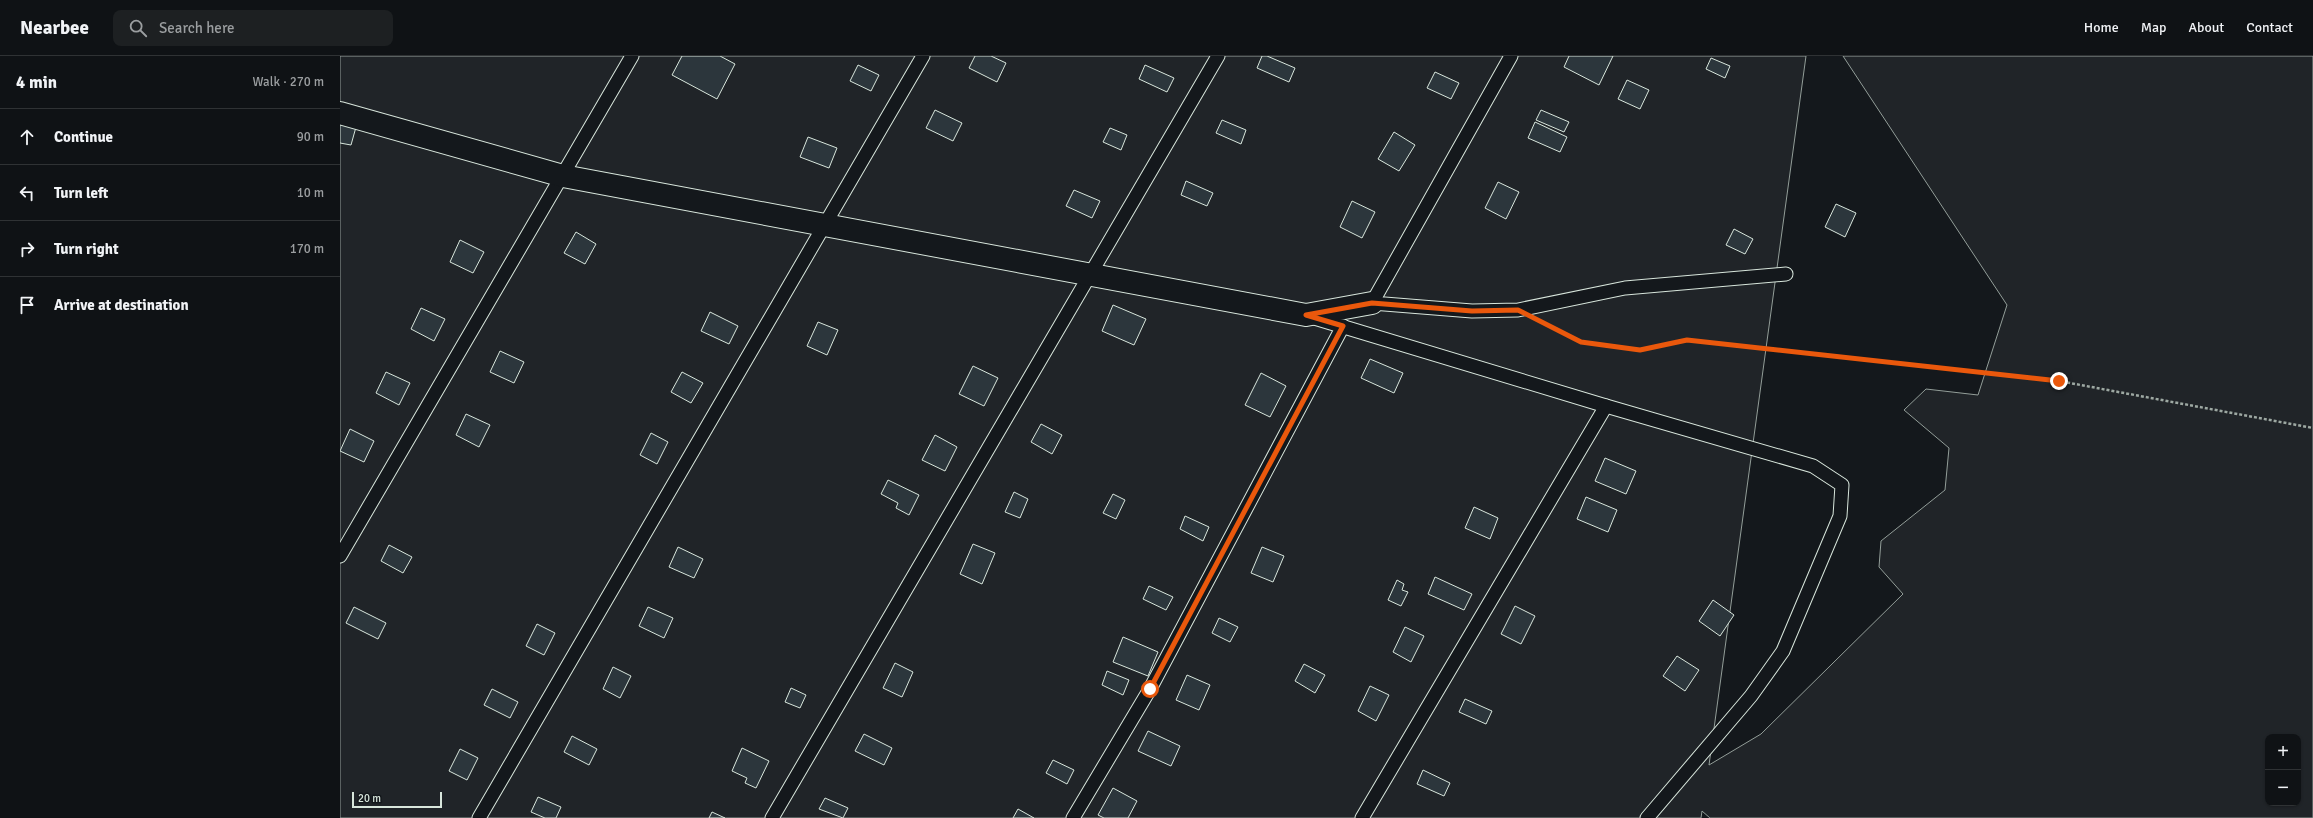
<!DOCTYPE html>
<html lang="en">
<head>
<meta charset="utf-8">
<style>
	:root { --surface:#0f1215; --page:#1d2022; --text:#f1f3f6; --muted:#9b9ea0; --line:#2f3234 }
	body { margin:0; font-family:Signika,sans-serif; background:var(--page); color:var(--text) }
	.controls { position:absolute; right:12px; bottom:12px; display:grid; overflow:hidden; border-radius:8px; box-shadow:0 1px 3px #0004 }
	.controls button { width:36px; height:36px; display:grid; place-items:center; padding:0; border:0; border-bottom:1px solid var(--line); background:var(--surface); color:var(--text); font:20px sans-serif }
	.scale { position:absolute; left:12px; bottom:10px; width:90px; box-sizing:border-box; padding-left:4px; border:2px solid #d8e6dc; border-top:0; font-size:11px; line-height:14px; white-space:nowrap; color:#d8e6dc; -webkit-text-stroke:3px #14181c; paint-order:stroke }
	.stop { position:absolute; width:12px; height:12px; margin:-9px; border:3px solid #ea580c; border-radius:50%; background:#fff }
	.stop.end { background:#ea580c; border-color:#fff; box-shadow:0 1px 4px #0008 }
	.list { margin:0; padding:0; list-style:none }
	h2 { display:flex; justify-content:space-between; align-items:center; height:52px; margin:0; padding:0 16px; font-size:17px }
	h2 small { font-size:13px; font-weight:400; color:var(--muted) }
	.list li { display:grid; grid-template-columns:26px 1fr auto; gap:12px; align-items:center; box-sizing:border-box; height:56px; padding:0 16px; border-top:1px solid var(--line) }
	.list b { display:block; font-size:15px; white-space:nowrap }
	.list em { font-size:13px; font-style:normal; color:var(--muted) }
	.icon { flex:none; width:22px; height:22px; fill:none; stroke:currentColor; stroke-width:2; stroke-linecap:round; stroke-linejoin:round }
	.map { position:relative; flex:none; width:1973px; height:762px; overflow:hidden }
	header { display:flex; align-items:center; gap:24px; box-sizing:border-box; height:56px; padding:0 20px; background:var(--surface); border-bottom:1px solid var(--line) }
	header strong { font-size:19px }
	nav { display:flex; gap:22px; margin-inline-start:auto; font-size:14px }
	.search { width:280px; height:36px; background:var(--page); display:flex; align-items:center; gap:10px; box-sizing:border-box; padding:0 14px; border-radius:8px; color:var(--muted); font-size:15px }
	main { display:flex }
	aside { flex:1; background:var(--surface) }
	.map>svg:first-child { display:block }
	.green { fill:#202428; stroke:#939e99; fill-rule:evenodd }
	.building { fill:#2c363c; stroke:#d8e6dc }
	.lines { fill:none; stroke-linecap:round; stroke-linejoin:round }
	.lane-casing { stroke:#d8e6dc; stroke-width:15 }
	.street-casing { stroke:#d8e6dc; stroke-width:24 }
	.path { stroke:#9da8a2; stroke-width:2.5; stroke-dasharray:3 2; stroke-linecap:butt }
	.lane { stroke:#14181c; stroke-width:13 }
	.street { stroke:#14181c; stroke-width:22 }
	.route { stroke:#ea580c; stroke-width:5 }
</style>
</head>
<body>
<header>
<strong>Nearbee</strong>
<div class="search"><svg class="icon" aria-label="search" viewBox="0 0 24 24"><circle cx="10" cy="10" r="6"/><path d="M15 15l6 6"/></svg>Search here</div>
<nav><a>Home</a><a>Map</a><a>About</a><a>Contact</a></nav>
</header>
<main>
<aside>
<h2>4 min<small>Walk · 270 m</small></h2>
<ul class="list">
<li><svg class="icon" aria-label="ahead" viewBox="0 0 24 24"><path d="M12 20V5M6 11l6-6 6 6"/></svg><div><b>Continue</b></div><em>90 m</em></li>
<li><svg class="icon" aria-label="left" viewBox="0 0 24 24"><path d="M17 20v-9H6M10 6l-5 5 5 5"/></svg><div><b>Turn left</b></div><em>10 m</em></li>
<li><svg class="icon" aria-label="right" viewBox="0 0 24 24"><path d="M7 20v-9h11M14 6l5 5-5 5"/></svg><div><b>Turn right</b></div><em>170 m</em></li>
<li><svg class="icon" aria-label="arrive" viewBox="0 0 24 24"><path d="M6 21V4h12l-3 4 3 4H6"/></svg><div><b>Arrive at destination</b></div></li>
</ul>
</aside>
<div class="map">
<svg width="1973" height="762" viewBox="0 0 1973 762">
	<rect width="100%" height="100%" fill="#14181c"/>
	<path class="green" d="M0 0H1466L1369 709 1421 678 1563 538 1539 511 1541 485 1605 434 1609 392 1564 354 1586 333 1638 339 1667 249 1503 0H1973V762H1370L1362 755 1361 762H0ZM1928 681H1958V747H1928Z"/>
	<g class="building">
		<path d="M342 0H380L395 8 377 43 332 19Z"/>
		<path d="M635 0H651L666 7 657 26 629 12Z"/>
		<path d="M922 0H927L955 12 949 26 917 12Z"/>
		<path d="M1229 0H1273L1259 29 1224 11Z"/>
		<path d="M1371 2 1390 10 1385 22 1366 13Z"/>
		<path d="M518 9 539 19 531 35 510 25Z"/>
		<path d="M805 9 834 22 827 36 799 23Z"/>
		<path d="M1095 16 1119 27 1111 43 1087 32Z"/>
		<path d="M1287 24 1309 34 1300 53 1278 43Z"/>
		<path d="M595 54 622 67 613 85 586 72Z"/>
		<path d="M1201 54 1229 66 1224 76 1196 64Z"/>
		<path d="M882 64 906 74 901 88 876 77Z"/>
		<path d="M1195 66 1227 81 1220 96 1188 82Z"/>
		<path d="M0 67 16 71 11 89 0 87Z"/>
		<path d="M770 72 787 79 781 94 763 86Z"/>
		<path d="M1054 76 1075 89 1059 115 1038 103Z"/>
		<path d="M468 81 497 92 489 112 460 101Z"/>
		<path d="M846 125 873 137 867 150 841 139Z"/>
		<path d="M1158 126 1179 136 1166 163 1145 152Z"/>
		<path d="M734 134 760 145 752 162 726 150Z"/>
		<path d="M1012 145 1035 156 1022 182 1000 171Z"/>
		<path d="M1496 148 1516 157 1505 181 1485 171Z"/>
		<path d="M1394 173 1413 183 1405 198 1386 189Z"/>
		<path d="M236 176 256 188 245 208 224 197Z"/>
		<path d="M120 184 144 196 133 217 110 206Z"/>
		<path d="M773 249 806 263 794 289 762 275Z"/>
		<path d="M81 252 105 263 94 285 71 273Z"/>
		<path d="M370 256 398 270 389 288 361 275Z"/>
		<path d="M478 266 498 274 487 299 467 290Z"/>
		<path d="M160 295 184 306 174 327 150 316Z"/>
		<path d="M1030 303 1063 317 1054 337 1021 322Z"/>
		<path d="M633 310 658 322 644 350 619 338Z"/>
		<path d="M46 316 70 327 59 349 36 337Z"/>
		<path d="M342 316 363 327 351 347 331 336Z"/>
		<path d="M921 317 946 330 930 361 905 349Z"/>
		<path d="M126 358 150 369 139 391 116 379Z"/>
		<path d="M701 368 722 379 712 398 691 386Z"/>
		<path d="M10 373 34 385 24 406 0 395Z"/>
		<path d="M311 377 328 386 317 408 300 399Z"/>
		<path d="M595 379 617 391 605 415 582 404Z"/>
		<path d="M1265 402 1296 415 1286 438 1255 425Z"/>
		<path d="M548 424 579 439 569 459 556 452 558 447 541 438Z"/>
		<path d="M674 436 688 443 680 462 665 456Z"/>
		<path d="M773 438 785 444 776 463 763 457Z"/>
		<path d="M1246 441 1277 454 1268 476 1237 463Z"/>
		<path d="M1134 451 1158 462 1150 483 1125 472Z"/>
		<path d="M845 460 869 471 863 485 840 473Z"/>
		<path d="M633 488 655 497 642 528 620 518Z"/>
		<path d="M49 489 72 501 63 517 41 505Z"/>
		<path d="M338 491 363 503 354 522 329 511Z"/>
		<path d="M922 491 944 500 933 526 911 517Z"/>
		<path d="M1095 521 1132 538 1124 554 1088 538Z"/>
		<path d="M1057 524 1064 528 1062 534 1068 536 1061 550 1048 544Z"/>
		<path d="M809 530 833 541 826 554 803 543Z"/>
		<path d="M1373 544 1394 559 1380 580 1359 565Z"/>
		<path d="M1175 550 1195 560 1181 588 1161 578Z"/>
		<path d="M14 551 46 567 38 583 6 567Z"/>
		<path d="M308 551 333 562 324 582 299 570Z"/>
		<path d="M879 562 898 571 890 586 872 577Z"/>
		<path d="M197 568 215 577 204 599 186 590Z"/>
		<path d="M1065 571 1084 580 1071 606 1053 596Z"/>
		<path d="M783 581 818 596 808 620 773 606Z"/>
		<path d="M1337 600 1359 614 1345 635 1323 620Z"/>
		<path d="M555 607 573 616 562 641 543 632Z"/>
		<path d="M964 608 985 619 975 637 955 625Z"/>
		<path d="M273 611 291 620 280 642 263 633Z"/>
		<path d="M767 615 789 624 783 639 762 629Z"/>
		<path d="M847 619 870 629 859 654 836 644Z"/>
		<path d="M1030 630 1049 639 1036 665 1018 655Z"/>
		<path d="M451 632 466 639 460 652 445 646Z"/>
		<path d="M152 633 178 646 170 662 144 649Z"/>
		<path d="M1125 643 1152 655 1146 668 1119 656Z"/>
		<path d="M808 675 840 690 831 710 798 695Z"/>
		<path d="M524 678 552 692 544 709 515 695Z"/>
		<path d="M232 680 257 693 249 709 224 696Z"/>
		<path d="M402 692 429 705 416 732 405 727 407 722 392 715Z"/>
		<path d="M120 693 138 702 127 724 109 715Z"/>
		<path d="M713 704 734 714 727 728 706 717Z"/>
		<path d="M1083 714 1110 727 1104 740 1077 728Z"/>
		<path d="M773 732 797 745 788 762H764L758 759Z"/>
		<path d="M198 741 221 751 216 762H205L191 756Z"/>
		<path d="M485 742 508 752 503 762 479 753Z"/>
		<path d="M678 753 694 762H673Z"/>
		<path d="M372 756 385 762H369Z"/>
	</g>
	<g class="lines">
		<g class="lane-casing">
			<g id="lane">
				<path d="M1171 0 1032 247 1132 255 1178 254 1285 232 1446 218"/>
				<path d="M971 261 1266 350 1473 410 1502 429 1500 460 1443 595 1411 640 1307 762"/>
				<path d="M0 500 292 0"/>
				<path d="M139 762 583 0"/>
				<path d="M432 762 878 0"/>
				<path d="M733 762 810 633 1003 270"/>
				<path d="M1022 762 1266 350"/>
			</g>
		</g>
		<g class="street-casing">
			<path id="street" d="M0 57 223 120 966 259 1032 247"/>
		</g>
		<path class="path" d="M1210 270 1241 286 1300 294 1347 284 1719 325 1973 372"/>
		<use href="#lane" class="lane"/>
		<use href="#street" class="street"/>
	</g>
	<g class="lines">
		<path class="route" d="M810 633 1003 270 966 259 1032 247 1132 255 1178 254 1241 286 1300 294 1347 284 1719 325"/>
	</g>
</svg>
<div class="controls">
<button>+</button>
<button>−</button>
</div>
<div class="scale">20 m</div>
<div class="stop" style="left:810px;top:633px"></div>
<div class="stop end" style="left:1719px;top:325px"></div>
</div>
</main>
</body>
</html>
